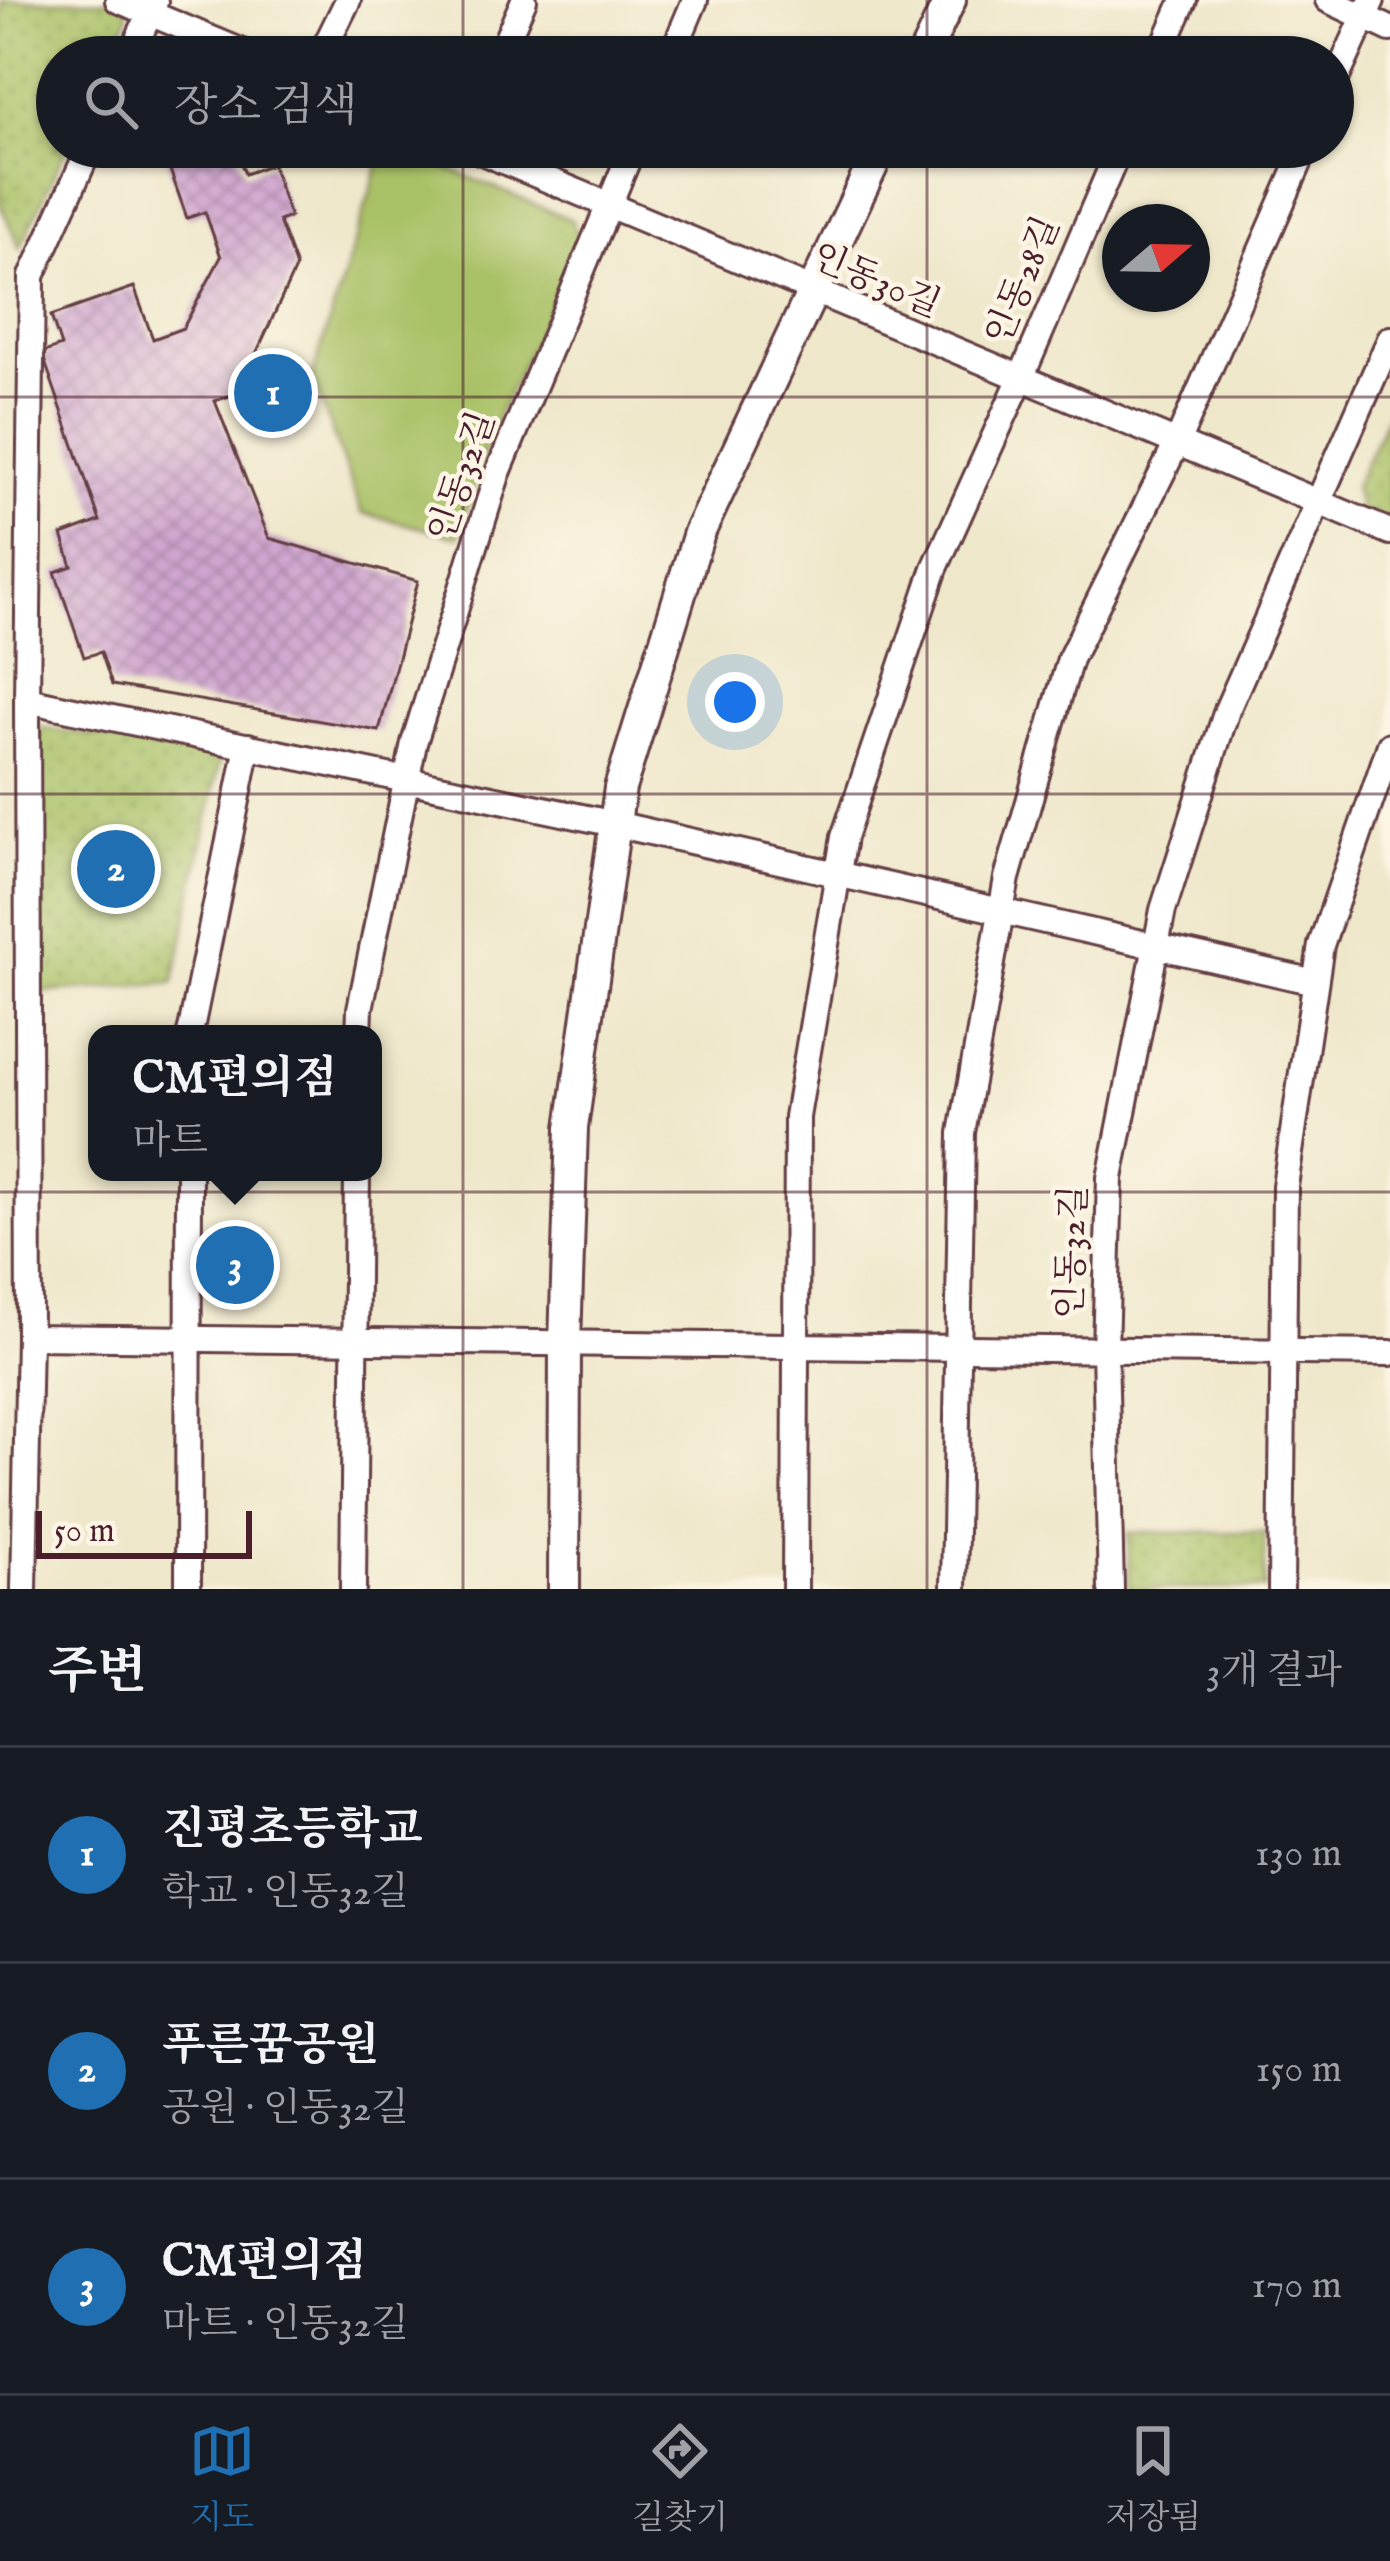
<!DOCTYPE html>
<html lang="ko">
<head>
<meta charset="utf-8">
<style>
	:root { --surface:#171b24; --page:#242831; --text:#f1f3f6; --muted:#9ea1a6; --line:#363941; --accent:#1f6fb2 }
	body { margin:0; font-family:"IM FELL English","Noto Serif KR",serif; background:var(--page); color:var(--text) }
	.compass { position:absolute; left:1102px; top:204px; width:108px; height:108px; border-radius:50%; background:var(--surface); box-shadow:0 3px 9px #0004; rotate:70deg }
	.scale { position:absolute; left:36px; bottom:30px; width:216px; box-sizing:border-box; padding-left:12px; border:6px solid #4a1f2b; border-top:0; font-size:33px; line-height:42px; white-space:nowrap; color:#4a1f2b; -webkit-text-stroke:9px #fcf5e5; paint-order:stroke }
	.you { position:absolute; left:735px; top:702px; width:42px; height:42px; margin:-30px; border:9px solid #fff; border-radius:50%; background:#1a73e8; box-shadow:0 0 0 18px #1a73e833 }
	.badge { display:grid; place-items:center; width:78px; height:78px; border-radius:50%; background:var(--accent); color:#fff; font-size:39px; font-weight:700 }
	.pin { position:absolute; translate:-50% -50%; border:6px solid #fff; box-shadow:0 3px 12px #0006 }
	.popup { position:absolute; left:88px; top:1025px; width:294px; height:156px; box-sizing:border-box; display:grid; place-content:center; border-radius:24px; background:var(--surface); filter:drop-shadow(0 3px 9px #0005); font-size:39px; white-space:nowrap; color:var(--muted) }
	.popup b { font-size:45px; color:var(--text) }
	.popup::after { content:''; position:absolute; left:50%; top:100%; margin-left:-24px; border:24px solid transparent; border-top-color:var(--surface) }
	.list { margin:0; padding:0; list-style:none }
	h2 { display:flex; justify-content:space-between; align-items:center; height:156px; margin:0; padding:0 48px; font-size:51px }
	h2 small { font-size:39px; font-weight:400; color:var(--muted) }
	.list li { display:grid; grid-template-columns:78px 1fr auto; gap:36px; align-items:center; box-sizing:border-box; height:216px; padding:0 48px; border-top:3px solid var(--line) }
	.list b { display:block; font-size:45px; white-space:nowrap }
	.list p { margin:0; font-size:39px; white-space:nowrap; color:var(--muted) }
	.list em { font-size:39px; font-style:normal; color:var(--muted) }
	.icon { flex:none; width:66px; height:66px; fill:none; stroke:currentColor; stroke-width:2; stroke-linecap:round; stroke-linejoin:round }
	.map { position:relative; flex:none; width:1390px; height:1589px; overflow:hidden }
	.search { position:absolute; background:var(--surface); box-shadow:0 3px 9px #0004; left:36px; right:36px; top:36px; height:132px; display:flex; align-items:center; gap:30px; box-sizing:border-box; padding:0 42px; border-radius:66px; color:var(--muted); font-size:45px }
	.sheet { height:804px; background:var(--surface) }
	nav { display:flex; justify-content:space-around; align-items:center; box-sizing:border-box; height:168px; border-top:3px solid var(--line); background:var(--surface); font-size:33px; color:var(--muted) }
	nav a { display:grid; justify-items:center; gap:6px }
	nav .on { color:var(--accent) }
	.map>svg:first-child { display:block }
	.grass { fill:#a9c166; stroke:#7a7048; stroke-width:3 }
	.park { fill:url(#park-dots); stroke:#7a7048; stroke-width:3 }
	.building { fill:url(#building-cross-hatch) }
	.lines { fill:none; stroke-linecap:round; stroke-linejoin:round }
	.minor-casing { stroke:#633d43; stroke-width:30 }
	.tertiary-casing { stroke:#633d43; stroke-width:36 }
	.minor { stroke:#fff; stroke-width:24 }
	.tertiary { stroke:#fff; stroke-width:30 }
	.grid { fill:none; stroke:#4a1f2b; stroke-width:3; stroke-opacity:0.55 }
	.labels { text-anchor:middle; stroke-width:9; stroke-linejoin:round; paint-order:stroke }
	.street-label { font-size:36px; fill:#4a1f2b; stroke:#fcf5e5 }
</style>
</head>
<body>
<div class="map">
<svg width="1390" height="1589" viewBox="0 0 1390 1589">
	<defs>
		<pattern id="park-dots" width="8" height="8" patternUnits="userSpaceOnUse" patternTransform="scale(3)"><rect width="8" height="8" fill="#a9c166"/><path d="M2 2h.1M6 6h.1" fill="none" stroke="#93a559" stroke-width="1.8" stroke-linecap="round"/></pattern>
		<pattern id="building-cross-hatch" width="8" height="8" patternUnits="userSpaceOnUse" patternTransform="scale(3)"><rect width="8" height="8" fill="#d0a6d0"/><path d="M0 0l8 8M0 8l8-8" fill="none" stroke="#ab87a9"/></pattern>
	</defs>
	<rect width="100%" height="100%" fill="#fcf5e5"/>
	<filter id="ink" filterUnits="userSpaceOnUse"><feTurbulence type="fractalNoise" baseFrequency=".00833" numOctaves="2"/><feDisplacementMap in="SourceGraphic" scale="24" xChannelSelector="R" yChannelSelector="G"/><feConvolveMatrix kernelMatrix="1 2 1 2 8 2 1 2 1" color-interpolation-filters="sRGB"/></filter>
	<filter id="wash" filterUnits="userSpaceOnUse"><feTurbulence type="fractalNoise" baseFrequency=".004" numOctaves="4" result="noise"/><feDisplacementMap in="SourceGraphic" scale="48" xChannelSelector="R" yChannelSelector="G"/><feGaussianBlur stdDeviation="2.7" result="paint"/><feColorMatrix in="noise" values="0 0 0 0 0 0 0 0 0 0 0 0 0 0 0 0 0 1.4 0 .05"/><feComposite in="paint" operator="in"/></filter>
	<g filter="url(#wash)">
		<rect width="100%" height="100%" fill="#eee7ca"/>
		<path class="grass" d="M408 152 572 220 580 242 490 433 458 537 362 513 312 377 380 161Z"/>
		<g class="park">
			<path d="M2 0H124L128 17 109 57H57V147H67L20 249 0 203Z"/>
			<path d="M1390 411V522L1360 511 1354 487Z"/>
			<path d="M38 727 221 754 174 983 30 993Z"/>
			<path d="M1264 1532 1265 1589H1129L1128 1533Z"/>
		</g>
		<g id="blocks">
			<path class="building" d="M162 147H235L245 174 272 164 290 217 279 221 296 267 238 393 215 401 269 538 418 581 379 731 112 685 101 652 84 657 55 572 72 566 62 535 100 521 42 353 61 346 51 316 134 287 153 339 183 328 221 257 205 212 187 218Z"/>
		</g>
	</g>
	<g filter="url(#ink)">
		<use href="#blocks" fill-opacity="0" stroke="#633d43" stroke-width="3"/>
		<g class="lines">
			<g class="minor-casing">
				<g id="minor">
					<path d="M118 0 255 57"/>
					<path d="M1328 0 1390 29"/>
					<path d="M130 57 155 2"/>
					<path d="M320 57 348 0"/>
					<path d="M499 57 524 0"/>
					<path d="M671 57 695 0"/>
					<path d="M1159 57 1184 0"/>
					<path d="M1333 86 1372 0"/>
					<path d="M470 147 1390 532"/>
					<path d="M27 700 615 824 1315 982"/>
					<path d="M190 1034 248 746"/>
					<path d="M359 1034 360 1009 414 743 497 475 633 147"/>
					<path d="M29 1337 1390 1353"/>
					<path d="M24 1589 29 1337 27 700 32 276 90 147"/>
					<path d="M188 1589 189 1172"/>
					<path d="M353 1589 357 1172"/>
					<path d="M795 1589 797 1117 844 837 935 568 1021 378 1120 147"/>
					<path d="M954 1589 962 1133 1007 878 1070 659 1177 443 1306 147"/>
					<path d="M1111 1589 1105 1350 1110 1178 1163 910 1227 710 1390 339"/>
					<path d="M1281 1589 1285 1186 1321 945 1390 745"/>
				</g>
			</g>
			<g class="tertiary-casing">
				<g id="tertiary">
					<path d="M923 57 950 0"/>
					<path d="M564 1589 565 1343 572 1128 620 788 699 533 881 147"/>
				</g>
			</g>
			<use href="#minor" class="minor"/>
			<use href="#tertiary" class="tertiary"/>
		</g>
	</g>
	<path class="grid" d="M463 0V57M927 0V57M463 147V1589M927 147V1589M0 397H1390M0 794H1390M0 1192H1390"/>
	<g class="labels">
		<g class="street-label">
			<text transform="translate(877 279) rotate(23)" y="13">인동30길</text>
			<text transform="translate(1021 280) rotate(-67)" y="13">인동28길</text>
			<text transform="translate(460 476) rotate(-71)" y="13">인동32길</text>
			<text transform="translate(1070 1252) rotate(-88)" y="13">인동32길</text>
		</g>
	</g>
</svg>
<svg class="compass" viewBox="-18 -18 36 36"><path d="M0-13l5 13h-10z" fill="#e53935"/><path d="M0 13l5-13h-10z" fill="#9ea1a6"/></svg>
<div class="scale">50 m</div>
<div class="you"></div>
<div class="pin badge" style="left:273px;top:393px">1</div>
<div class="pin badge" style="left:116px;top:869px">2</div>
<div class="pin badge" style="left:235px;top:1265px">3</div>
<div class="popup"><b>CM편의점</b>마트</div>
<div class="search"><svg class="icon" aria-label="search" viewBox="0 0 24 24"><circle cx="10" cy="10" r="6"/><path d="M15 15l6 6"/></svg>장소 검색</div>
</div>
<section class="sheet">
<h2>주변<small>3개 결과</small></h2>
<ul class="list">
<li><span class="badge">1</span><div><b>진평초등학교</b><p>학교 · 인동32길</p></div><em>130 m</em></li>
<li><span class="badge">2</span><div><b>푸른꿈공원</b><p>공원 · 인동32길</p></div><em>150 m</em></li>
<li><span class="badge">3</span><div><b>CM편의점</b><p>마트 · 인동32길</p></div><em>170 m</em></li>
</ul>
</section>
<nav>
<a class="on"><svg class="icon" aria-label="map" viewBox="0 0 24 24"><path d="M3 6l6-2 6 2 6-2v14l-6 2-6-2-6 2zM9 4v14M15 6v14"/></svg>지도</a>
<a><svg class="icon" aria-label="directions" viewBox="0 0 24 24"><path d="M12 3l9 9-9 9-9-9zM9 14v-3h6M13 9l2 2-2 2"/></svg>길찾기</a>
<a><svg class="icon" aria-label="saved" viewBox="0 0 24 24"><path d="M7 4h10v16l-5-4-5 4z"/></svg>저장됨</a>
</nav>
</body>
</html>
